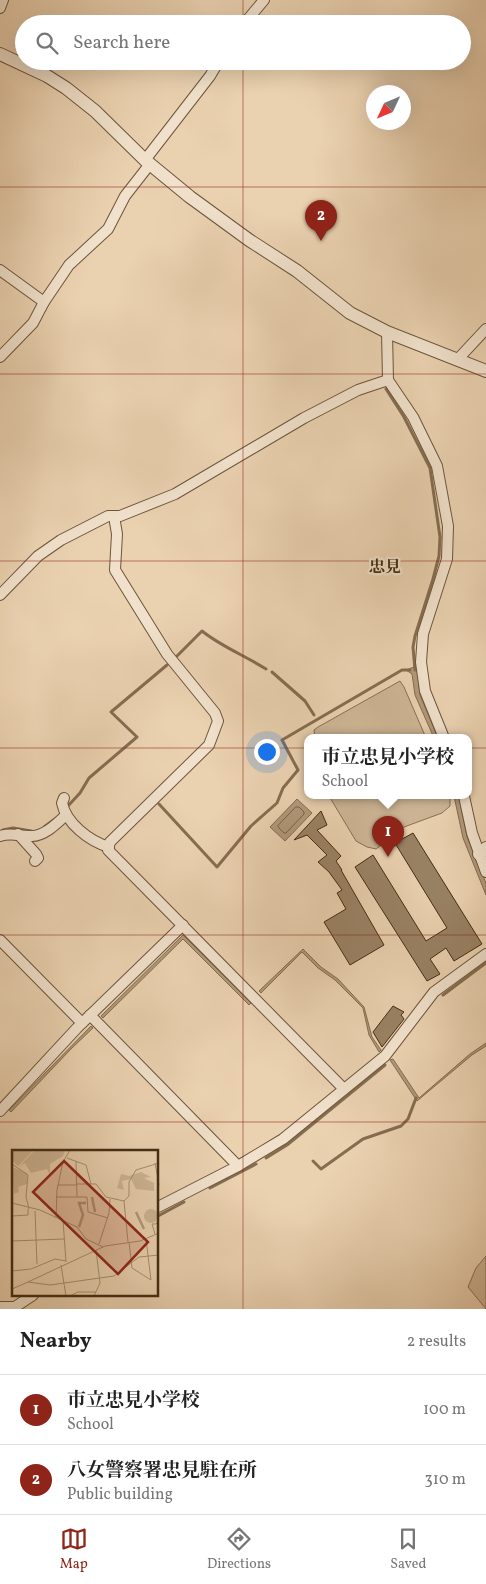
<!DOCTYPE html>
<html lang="en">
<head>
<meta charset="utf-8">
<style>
	:root { --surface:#fff; --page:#f6f6f6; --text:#222; --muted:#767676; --line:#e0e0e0; --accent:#8f2418 }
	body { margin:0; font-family:Vollkorn,"Noto Serif JP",serif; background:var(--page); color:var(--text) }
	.compass { position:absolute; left:366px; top:85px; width:45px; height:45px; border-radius:50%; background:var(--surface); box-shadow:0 5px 20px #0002; rotate:226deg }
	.you { position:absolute; left:266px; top:751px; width:18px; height:18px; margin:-12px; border:4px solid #fff; border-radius:50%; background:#1a73e8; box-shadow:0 0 0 8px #1a73e833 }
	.badge { display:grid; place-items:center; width:32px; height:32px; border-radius:50%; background:var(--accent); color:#fff; font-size:16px; font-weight:700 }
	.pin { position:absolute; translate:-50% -41px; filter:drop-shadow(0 1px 2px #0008) }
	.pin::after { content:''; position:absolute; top:26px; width:18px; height:15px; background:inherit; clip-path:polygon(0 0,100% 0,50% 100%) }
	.popup { position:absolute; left:304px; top:734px; width:168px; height:65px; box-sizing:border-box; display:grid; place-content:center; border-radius:10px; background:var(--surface); filter:drop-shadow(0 1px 4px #0005); font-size:16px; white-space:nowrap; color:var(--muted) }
	.popup b { font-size:19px; color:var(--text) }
	.popup::after { content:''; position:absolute; left:50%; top:100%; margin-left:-10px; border:10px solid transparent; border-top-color:var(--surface) }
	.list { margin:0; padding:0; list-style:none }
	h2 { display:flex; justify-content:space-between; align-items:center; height:65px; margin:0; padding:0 20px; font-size:21px }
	h2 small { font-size:16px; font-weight:400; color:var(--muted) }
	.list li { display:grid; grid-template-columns:32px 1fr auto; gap:15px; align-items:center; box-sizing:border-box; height:70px; padding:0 20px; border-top:1px solid var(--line) }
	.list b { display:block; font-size:19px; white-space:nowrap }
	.list p { margin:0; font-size:16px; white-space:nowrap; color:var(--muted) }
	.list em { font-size:16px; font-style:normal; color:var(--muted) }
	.icon { flex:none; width:28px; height:28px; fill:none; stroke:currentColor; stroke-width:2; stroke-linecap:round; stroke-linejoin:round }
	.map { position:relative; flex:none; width:486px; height:1309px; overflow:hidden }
	.search { position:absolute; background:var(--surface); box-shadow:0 5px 20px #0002; left:15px; right:15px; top:15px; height:55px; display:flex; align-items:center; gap:12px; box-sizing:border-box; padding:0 18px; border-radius:28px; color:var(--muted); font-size:19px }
	.sheet { height:205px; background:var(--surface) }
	nav { display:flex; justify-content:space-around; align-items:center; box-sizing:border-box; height:70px; border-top:1px solid var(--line); background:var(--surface); font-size:14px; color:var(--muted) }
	nav a { display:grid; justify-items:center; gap:2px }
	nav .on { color:var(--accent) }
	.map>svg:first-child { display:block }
	.green { fill:#cdb595; stroke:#887054 }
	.water { fill:#b1997a; stroke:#856d50 }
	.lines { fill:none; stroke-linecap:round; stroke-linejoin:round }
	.shore { stroke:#7a6246; stroke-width:1 }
	.stream { stroke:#856d50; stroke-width:3 }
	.building { fill:#998264; stroke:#422c12 }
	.minor-casing { stroke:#6c553a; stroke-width:12 }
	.tertiary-casing { stroke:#6c553a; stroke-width:14 }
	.minor { stroke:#f1e1cc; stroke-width:10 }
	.tertiary { stroke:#f1e1cc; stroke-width:12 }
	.grid { fill:none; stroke:#8f2418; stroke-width:1; stroke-opacity:0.55 }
	.labels { text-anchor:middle; stroke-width:4.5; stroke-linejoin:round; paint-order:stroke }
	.quarter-label { font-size:16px; font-weight:bold; fill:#422c12; stroke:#f1e1cc }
	.inset-river { fill:none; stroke:#b1997a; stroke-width:2.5 }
	.inset-road { fill:none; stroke:#a78f71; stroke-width:1 }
	.view { fill:#8f2418; fill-opacity:0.15; stroke:#8f2418; stroke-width:2.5 }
	.inset-edge { fill:none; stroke:#422c12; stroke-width:2.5 }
</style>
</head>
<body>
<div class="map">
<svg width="486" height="1309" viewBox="0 0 486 1309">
	<rect width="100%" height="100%" fill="#ead1b0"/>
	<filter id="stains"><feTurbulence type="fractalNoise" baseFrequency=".004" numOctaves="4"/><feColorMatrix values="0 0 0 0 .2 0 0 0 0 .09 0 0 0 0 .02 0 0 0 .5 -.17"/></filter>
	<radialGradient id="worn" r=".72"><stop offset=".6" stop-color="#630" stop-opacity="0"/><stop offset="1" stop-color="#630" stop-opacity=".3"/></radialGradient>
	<g class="green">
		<path d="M400 681 404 687 426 738H315L314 730 318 727Z"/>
		<path d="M329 796H450V806L442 813 404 827 376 849 367 847 356 841Z"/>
		<path d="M486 1256V1309L468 1287 476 1268Z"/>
	</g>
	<g class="water">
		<path d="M414 667 417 668 420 695 438 738H434L415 695 412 674 406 670Z"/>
		<path d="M454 796H459L467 837 486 883V895L463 838Z"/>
		<path d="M297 799 312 813 285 841 270 827Z"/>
		<path d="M183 935 251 1003 249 1005 183 939 103 1018 101 1016Z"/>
		<path d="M303 949 321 967 338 979 364 1007 372 1037 381 1050 379 1052 369 1035 363 1008 335 980 318 968 302 952 261 993 259 991Z"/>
		<path d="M91 1026 93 1028 71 1049 11 1112 9 1110Z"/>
		<path d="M486 1043V1046L472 1055 417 1101 390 1060 393 1059 419 1098 470 1054Z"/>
	</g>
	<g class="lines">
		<path class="shore" d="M296 807H299L304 812V814L286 833H284L279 828 278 826Z"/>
		<g class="stream">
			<path d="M386 389 404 417 430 468 440 537 439 556 433 579 415 636 413 647 415 670"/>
			<path d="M175 658 202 631C222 647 244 655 266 669"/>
			<path d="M272 672 305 701 314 715"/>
			<path d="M159 804 217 867 251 826 277 803 283 788 298 770 282 740 402 670H410"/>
			<path d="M67 807 80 793 89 778 137 737 111 712 167 665"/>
			<path d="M44 827 55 819"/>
			<path d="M3 830 13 828 31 831"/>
			<path d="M443 995 486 963"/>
			<path d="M266 1158 287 1145 385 1065"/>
			<path d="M313 1161 321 1169 363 1139 401 1126 408 1119 416 1098"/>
			<path d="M210 1188 256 1164"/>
			<path d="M158 1216 184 1202"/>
		</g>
	</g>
	<g class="building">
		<path d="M321 811 327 825 317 830 341 856 336 861 342 870H341L384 945 350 965 324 922 346 909 337 893 342 890 329 872 318 862 327 855 307 835 294 840Z"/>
		<path d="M413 833 482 944 454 961 446 948 430 959 440 974 427 981 355 867 373 855 426 941 447 928 395 843Z"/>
		<path d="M393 1006 404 1012 401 1015 404 1019 382 1047 373 1032Z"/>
	</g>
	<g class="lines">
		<g class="minor-casing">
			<g id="minor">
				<path d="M0 8 3 0"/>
				<path d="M244 24 264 0"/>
				<path d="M145 160 210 76 219 61"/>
				<path d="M0 270 44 302"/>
				<path d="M387 332 388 380 413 417 437 466 448 526 447 559 423 634 421 662 425 691 444 738"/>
				<path d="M0 357 33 323 44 302 69 265 108 229 125 196 150 164"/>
				<path d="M458 359 486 329"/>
				<path d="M114 516 117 534 115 570 167 654 215 713 218 721 209 745 110 842 108 850 344 1089"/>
				<path d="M0 595 38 556 61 540 108 516H120L175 494 304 418 358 390 388 380"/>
				<path d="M464 796 472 833 486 872"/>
				<path d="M64 798 62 803C66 823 89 841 109 847"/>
				<path d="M18 834 36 854 38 858 35 861"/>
				<path d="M0 836C13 832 20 837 32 836 45 836 57 823 66 815"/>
				<path d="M0 940 82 1023"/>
				<path d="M90 1015 238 1166"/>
				<path d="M0 1111 77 1028 183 925"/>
				<path d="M158 1207 238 1166 283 1139 385 1056 434 992 486 954"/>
				<path d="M0 1307H15L33 1295"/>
			</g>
		</g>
		<g class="tertiary-casing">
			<g id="tertiary">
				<path d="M0 54 47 76 66 88 95 111 145 160 190 197 249 240 297 271 350 313 387 332 486 371"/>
				<path d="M479 854 486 848"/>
			</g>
		</g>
		<use href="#minor" class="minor"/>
		<use href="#tertiary" class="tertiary"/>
	</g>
	<path class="grid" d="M243 0V24M243 61V1309M0 187H486M0 374H486M0 561H486M0 748H486M0 935H486M0 1122H486"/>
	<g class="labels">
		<g class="quarter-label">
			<text x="385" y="572">忠見</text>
		</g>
	</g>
	<g transform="translate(12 1150)">
		<rect width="146" height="146" fill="#ead1b0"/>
		<path d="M0 0H22L6 16 0 10ZM23 0H53L51 6 38 14V25L35 19 19 23 13 13 7 17ZM0 17 15 23V34L6 37 7 42 2 44ZM129 22 139 27 132 28 142 33V41L124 39 119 29 110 31 112 40 105 38 109 24 117 26ZM132 66a7 7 0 1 1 14 0a7 7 0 1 1-14 0Z" fill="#cdb595"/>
		<path class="inset-river" d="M80 47 83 62M124 62 132 79M67 77 71 65 67 53H74"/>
		<path class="inset-road" d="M55 8 74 15 79 34M64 11 65 47M143 13 147 35M0 14 16 25 14 47 17 59M65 34H84L94 47 112 51M46 35H65M44 47H75L76 62 96 68M112 51 117 46V32L124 20 147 13M112 51 116 92M0 53 28 60 65 77 74 89 91 97M23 61 25 114M0 66 16 65V59M44 68 45 40 51 12 58 0M51 70 54 112M143 84 140 74H144L147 69M0 91 52 89M117 92 120 118 139 130 134 89M87 94 97 63 98 49M49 115 54 146M0 121 19 119 43 109 54 111M16 132 93 96 128 91 147 83M0 139 16 132 38 135 102 126 127 107 147 105M58 146 66 142H84M82 146 88 133 84 100"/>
		<path class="view" d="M52 11 136 92 106 124 21 42Z"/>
		<rect width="146" height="146" class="inset-edge"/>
	</g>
	<rect width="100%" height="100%" filter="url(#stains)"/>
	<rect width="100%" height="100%" fill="url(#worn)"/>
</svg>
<svg class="compass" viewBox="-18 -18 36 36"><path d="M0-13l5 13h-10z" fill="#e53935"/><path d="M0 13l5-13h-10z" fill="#767676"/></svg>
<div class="you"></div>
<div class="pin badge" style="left:388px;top:857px">1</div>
<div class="popup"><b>市立忠見小学校</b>School</div>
<div class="pin badge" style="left:321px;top:241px">2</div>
<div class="search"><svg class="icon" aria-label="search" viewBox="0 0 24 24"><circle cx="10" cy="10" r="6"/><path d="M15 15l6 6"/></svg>Search here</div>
</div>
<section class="sheet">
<h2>Nearby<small>2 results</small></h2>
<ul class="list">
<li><span class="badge">1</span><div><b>市立忠見小学校</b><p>School</p></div><em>100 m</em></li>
<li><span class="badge">2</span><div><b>八女警察署忠見駐在所</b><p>Public building</p></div><em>310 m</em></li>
</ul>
</section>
<nav>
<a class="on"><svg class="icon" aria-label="map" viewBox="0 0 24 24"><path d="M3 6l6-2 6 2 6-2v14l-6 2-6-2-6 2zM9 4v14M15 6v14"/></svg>Map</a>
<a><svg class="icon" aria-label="directions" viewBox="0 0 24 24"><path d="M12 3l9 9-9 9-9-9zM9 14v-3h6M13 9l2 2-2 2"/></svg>Directions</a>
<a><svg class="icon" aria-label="saved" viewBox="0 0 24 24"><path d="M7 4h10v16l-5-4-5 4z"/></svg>Saved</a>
</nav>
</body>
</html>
